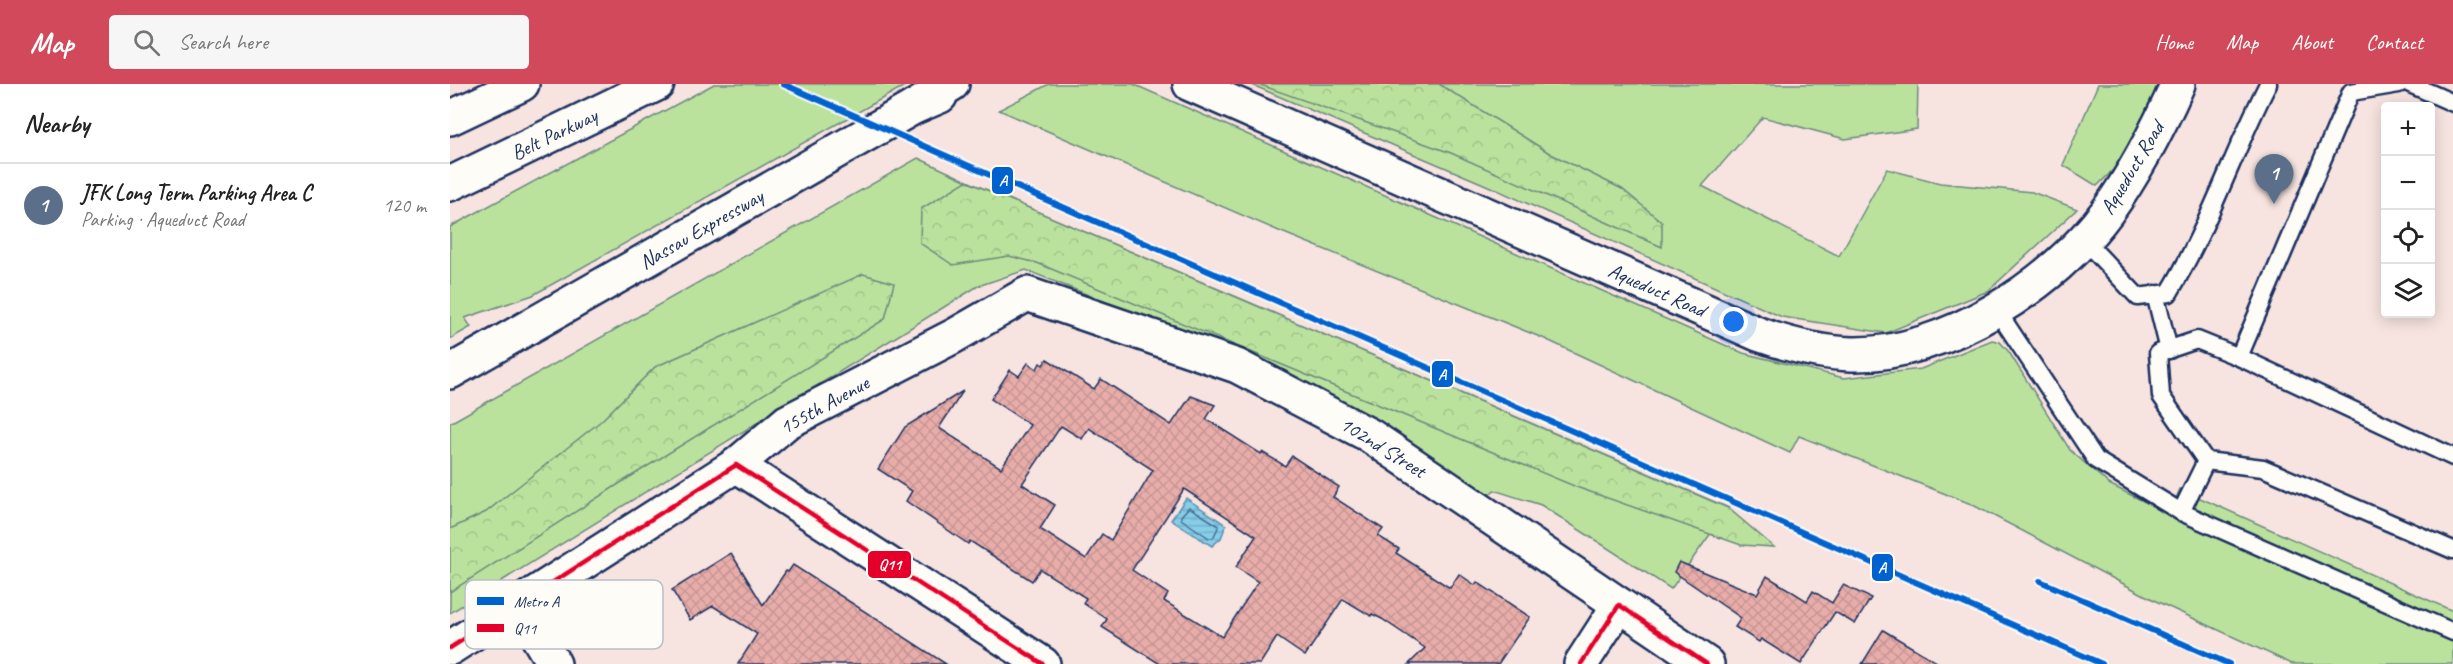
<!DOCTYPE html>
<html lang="en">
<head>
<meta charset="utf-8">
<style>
	:root { --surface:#fff; --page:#f6f6f6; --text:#222; --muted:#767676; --line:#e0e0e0; --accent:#d1495b }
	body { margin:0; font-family:Caveat,sans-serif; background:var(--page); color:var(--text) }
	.controls { position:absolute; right:18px; top:18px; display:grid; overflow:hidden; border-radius:6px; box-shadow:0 3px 15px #0003 }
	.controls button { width:54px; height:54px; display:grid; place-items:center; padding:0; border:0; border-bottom:2px solid var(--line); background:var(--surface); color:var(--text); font:30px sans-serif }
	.you { position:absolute; left:1284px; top:238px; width:21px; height:21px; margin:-15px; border:4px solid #fff; border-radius:50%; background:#1a73e8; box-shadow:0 0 0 9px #1a73e833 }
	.badge { display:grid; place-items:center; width:39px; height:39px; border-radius:50%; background:var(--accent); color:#fff; font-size:20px; font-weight:700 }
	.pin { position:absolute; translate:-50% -50px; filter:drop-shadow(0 2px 3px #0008) }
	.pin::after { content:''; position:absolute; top:32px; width:21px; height:18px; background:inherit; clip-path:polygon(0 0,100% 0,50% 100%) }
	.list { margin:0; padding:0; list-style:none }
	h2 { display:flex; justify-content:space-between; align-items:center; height:78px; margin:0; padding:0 24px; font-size:26px }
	h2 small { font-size:20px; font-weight:400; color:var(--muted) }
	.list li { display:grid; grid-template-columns:39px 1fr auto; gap:18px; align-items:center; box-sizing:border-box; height:84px; padding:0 24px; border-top:2px solid var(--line) }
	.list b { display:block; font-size:22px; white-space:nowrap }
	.list p { margin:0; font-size:20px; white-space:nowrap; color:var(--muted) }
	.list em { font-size:20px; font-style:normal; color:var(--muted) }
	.icon { flex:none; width:33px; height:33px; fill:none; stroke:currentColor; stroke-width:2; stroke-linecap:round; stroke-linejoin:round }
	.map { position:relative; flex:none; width:2003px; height:580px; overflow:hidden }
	header { display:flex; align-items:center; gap:36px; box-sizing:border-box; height:84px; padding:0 30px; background:var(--accent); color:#fff }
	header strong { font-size:28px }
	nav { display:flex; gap:33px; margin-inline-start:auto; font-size:21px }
	.search { width:420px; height:54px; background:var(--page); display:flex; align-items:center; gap:15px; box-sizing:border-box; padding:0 21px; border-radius:6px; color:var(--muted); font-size:22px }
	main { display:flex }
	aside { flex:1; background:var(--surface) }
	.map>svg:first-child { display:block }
	.green { fill:#bbe29d; stroke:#6b887e; stroke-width:1.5 }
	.forest { fill:url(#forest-crowns); stroke:#6b887e; stroke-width:1.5 }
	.water { fill:url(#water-rules); stroke:#5b8eb0; stroke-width:1.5 }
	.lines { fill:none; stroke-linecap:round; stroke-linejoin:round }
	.shore { stroke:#466e95; stroke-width:1.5 }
	.building { fill:url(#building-cross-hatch); stroke:#1b2f5e; stroke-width:1.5; fill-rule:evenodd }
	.service-casing { stroke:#1b2f5e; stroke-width:21 }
	.minor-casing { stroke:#1b2f5e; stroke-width:38 }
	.trunk-casing { stroke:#1b2f5e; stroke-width:38 }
	.motorway-casing { stroke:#1b2f5e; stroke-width:38 }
	.service { stroke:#fdfcf7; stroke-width:16 }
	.minor { stroke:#fdfcf7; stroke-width:33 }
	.trunk { stroke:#fdfcf7; stroke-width:33 }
	.motorway { stroke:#fdfcf7; stroke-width:33 }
	.bus-1-casing { stroke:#fdfcf7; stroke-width:9 }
	.bus-1 { stroke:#e4002b; stroke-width:4.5 }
	.metro-1-casing { stroke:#fdfcf7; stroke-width:10 }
	.metro-1 { stroke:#0062cf; stroke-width:6 }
	.labels { text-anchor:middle; stroke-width:6; stroke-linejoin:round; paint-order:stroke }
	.street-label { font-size:21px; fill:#1b2f5e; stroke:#fdfcf7 }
	.key { fill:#fdfcf7; stroke:#b9bec9; stroke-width:1.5 }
	.key-label { font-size:16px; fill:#1b2f5e }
	.line-badge { stroke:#fdfcf7; stroke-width:2 }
	.badge-label { font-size:16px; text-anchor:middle; font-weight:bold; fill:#fff }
</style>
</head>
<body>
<header>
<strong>Map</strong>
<div class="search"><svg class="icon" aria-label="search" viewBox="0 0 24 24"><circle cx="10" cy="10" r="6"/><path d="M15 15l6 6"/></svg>Search here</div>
<nav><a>Home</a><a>Map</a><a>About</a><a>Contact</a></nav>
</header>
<main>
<aside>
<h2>Nearby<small></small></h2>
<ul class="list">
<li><span class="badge" style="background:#5c6f8a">1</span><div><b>JFK Long Term Parking Area C</b><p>Parking · Aqueduct Road</p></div><em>120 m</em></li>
</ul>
</aside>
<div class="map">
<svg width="2003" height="580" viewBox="0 0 2003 580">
	<defs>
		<pattern id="forest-crowns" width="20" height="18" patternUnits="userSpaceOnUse" patternTransform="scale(1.5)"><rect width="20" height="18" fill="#bbe29d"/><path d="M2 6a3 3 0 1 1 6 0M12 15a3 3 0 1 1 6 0" fill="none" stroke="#a0c28a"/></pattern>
		<pattern id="water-rules" width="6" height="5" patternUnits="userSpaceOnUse" patternTransform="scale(1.5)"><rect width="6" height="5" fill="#86cde7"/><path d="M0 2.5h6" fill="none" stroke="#73b0c9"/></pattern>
		<pattern id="building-cross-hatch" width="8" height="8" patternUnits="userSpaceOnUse" patternTransform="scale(1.5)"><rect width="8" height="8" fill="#e8ada9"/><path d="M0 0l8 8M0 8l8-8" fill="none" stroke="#c69594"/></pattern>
	</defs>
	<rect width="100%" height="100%" fill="#f7e4e0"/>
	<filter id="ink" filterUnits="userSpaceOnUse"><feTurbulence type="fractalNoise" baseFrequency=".0167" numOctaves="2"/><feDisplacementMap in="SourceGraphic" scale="12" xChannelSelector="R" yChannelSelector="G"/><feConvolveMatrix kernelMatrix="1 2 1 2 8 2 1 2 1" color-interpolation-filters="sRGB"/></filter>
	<g filter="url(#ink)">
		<g class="green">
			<path d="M264 0H458L83 211 15 234 21 243 0 255V143Z"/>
			<path d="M599 0H683L1293 269 1394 294 1471 285 1542 256 1550 258 1559 268 1620 366 1659 400 1719 430 1730 405 2003 527V580H1842L1708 518 1521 420 1349 352 1340 369 1095 255 829 147 549 26Z"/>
			<path d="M800 0H1468L1467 45 1395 55 1313 33 1252 102 1389 172 1437 85 1490 99 1582 108 1627 125 1538 207 1436 249 1332 233 1036 101Z"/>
			<path d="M1648 0H1709L1692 37 1666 83 1647 102 1613 81Z"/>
			<path d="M468 74 528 102 1279 424 1221 505 1091 421 1044 406 1038 412 804 277 576 186 528 202 0 529V339Z"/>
		</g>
		<g class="forest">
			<path d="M808 0H989L1101 70 1172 105 1212 138V163L1001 69Z"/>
			<path d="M516 97 1278 424 1324 463 1291 461 1129 404 587 179 559 172 503 181 470 159 471 125Z"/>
			<path d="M413 190 444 199 435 235 172 398 0 508V445L36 428 151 337 205 283Z"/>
		</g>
		<path class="water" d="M736 414 776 441 771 454 762 462 721 436Z"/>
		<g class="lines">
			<path class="shore" d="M739 423 769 442 763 454H759L731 435V432Z"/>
		</g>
		<g class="building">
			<path d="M597 275 644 305 651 295 721 341 741 312 765 321 756 335 811 370 812 368 835 382 842 372 889 403 883 413 933 445 928 452 949 465 946 469 1000 504 1009 490 1025 501 1027 498 1080 533 1048 580H959L975 564 932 535 922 530 921 532 893 515 855 572 827 553 810 580H710L652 543 657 535 633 519 636 514 590 485 582 497 520 457 518 460 456 417 462 407 428 385 455 343 513 307 489 344 551 384 580 341 541 315 560 286 569 292 578 279 587 285 590 279 593 281ZM611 342 632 355 639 344 703 386 661 456 652 450 636 475 590 445 605 421 572 400ZM734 405 806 452 786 483 808 498 772 553 714 517 718 510 682 486Z"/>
			<path d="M281 469 313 521 336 487 338 488 343 481 496 580H288L307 550 263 522 240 536 222 506Z"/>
			<path d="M1229 478 1307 510 1317 492 1357 517 1363 507 1382 519 1393 501 1421 514 1405 540 1385 528 1351 580 1311 555 1309 558 1285 543 1291 534 1224 488Z"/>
			<path d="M1433 546 1490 580H1412Z"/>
		</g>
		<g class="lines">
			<g class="service-casing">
				<g id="service">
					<path d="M1960 0 2003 19"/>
					<path d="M1634 156 1688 213 1719 209C1759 143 1783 68 1818 0"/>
					<path d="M1705 210 1719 266"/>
					<path d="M1546 225 1646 376 1731 428 2003 548"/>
					<path d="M1789 273 1901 8 1949 0"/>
					<path d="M2003 373 1789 273 1747 256 1708 269 1711 312 1756 377 1813 384 2003 466"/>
					<path d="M1731 428 1756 377"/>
				</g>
			</g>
			<g class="minor-casing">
				<g id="minor">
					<path d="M740 0 1308 250C1339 261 1369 269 1402 270 1494 272 1604 200 1657 128 1686 88 1708 45 1728 0"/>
					<path d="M286 381 593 580"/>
					<path d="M68 520 104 580"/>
					<path d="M0 564 286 381 337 338 504 252 577 210 787 282 919 351 1257 580"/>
					<path d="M1131 580 1169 521"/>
				</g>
			</g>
			<g class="trunk-casing">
				<path id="trunk" d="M0 288 464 23 490 12"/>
			</g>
			<g class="motorway-casing">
				<g id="motorway">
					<path d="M464 23 502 0"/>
					<path d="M0 34 72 0"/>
					<path d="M0 100 207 0"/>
				</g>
			</g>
			<use href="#service" class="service"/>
			<use href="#minor" class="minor"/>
			<use href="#trunk" class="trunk"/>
			<use href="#motorway" class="motorway"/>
			<g class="bus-1-casing">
				<g id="bus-1">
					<path d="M286 381 593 580"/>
					<path d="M1169 521 1257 580"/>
					<path d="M0 564 286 381"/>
					<path d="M1131 580 1169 521"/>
				</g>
			</g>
			<use href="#bus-1" class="bus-1"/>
			<g class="metro-1-casing">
				<g id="metro-1">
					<path d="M333 0 1652 580"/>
					<path d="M1590 497 1779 580"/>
				</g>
			</g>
			<use href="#metro-1" class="metro-1"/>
		</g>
	</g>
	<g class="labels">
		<g class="street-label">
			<text transform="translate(104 50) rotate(-26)" y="7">Belt Parkway</text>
			<text transform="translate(1682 84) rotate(-59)" y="7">Aqueduct Road</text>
			<text transform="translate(251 145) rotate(-30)" y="7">Nassau Expressway</text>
			<text transform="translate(1207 206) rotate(24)" y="7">Aqueduct Road</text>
			<text transform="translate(374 321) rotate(-29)" y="7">155th Avenue</text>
			<text transform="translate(933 363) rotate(32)" y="7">102nd Street</text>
		</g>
	</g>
	<rect x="15" y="496" width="198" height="69" rx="9" class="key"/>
	<rect x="27" y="513" width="27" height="8" fill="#0062cf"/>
	<rect x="27" y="540" width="27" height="8" fill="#e4002b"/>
	<g class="key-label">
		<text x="64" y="523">Metro A</text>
		<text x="64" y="550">Q11</text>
	</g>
	<g class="line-badge">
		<rect x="541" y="82" width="23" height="29" rx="6" fill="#0062cf"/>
		<rect x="981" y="276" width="23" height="28" rx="6" fill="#0062cf"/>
		<rect x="417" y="466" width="45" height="29" rx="6" fill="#e4002b"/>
		<rect x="1421" y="469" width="23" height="29" rx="6" fill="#0062cf"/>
	</g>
	<g class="badge-label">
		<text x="553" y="102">A</text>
		<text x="992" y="296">A</text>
		<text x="440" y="486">Q11</text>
		<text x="1432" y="489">A</text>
	</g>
</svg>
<div class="controls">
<button>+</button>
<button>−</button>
<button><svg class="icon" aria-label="locate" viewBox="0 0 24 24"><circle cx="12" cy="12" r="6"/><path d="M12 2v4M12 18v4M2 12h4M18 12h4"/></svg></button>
<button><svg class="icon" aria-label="layers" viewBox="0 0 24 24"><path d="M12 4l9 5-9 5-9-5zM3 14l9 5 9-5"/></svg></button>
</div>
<div class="you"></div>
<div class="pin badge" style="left:1824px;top:120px;background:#5c6f8a">1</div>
</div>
</main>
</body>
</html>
